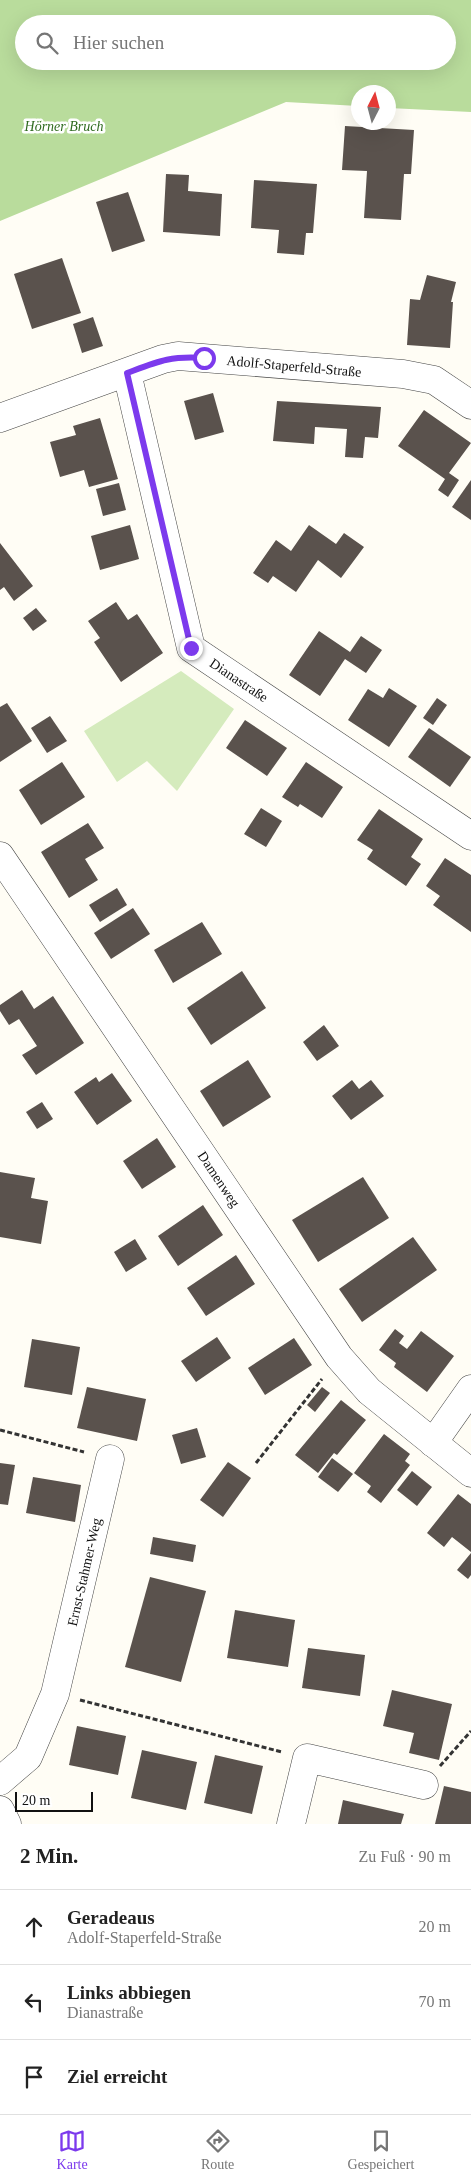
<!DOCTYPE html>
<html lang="de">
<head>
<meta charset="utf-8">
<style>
	:root { --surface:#fff; --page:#f6f6f6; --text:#222; --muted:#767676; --line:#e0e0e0; --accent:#7c3aed }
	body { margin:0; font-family:"Times New Roman",serif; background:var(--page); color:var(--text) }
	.compass { position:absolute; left:351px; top:85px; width:45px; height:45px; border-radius:50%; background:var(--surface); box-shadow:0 5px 20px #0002; rotate:6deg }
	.scale { position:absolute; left:15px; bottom:12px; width:78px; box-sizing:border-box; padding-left:5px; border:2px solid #111; border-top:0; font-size:14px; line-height:18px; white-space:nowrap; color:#111; -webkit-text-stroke:4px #fff; paint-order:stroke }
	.stop { position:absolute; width:15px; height:15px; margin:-11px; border:4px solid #7c3aed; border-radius:50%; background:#fff }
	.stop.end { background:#7c3aed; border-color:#fff; box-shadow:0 1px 5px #0008 }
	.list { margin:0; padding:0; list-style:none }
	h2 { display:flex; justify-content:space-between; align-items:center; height:65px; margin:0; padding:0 20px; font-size:21px }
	h2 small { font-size:16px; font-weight:400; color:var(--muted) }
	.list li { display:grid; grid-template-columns:32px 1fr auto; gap:15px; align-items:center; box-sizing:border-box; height:75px; padding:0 20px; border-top:1px solid var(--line) }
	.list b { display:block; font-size:19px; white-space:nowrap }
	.list p { margin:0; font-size:16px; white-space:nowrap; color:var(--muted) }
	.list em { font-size:16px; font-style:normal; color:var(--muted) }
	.icon { flex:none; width:28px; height:28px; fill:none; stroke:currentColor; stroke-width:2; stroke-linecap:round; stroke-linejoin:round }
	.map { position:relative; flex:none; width:471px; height:1824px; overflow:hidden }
	.search { position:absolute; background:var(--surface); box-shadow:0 5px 20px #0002; left:15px; right:15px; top:15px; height:55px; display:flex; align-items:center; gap:12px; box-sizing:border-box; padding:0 18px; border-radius:28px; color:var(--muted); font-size:19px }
	.sheet { height:290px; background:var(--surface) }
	nav { display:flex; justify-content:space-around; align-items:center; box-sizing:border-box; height:70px; border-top:1px solid var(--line); background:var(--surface); font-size:14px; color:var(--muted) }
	nav a { display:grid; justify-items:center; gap:2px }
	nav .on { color:var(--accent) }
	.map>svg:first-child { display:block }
	.green { fill:#d5ebbd }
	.forest { fill:#b9dc9c; fill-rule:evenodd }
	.building { fill:#5a524d }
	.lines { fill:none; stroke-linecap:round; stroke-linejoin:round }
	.minor-casing { stroke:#444; stroke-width:29 }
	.path { stroke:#333; stroke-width:3; stroke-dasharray:5 2.5; stroke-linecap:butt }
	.minor { stroke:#fff; stroke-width:28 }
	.route { stroke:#7c3aed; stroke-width:6 }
	.labels { text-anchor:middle; stroke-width:5; stroke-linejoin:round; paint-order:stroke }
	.park-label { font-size:14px; font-style:italic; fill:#2f6b1f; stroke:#fff }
	.street-label { font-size:14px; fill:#111; stroke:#fff }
</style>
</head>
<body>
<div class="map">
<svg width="471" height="1824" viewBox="0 0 471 1824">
	<rect width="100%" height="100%" fill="#fffdf5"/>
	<path class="green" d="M181 671 234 709 177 791 147 761 117 782 84 731Z"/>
	<path class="forest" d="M0 0H471V112L389 108 388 92H358V106L286 102 0 221ZM24 24H447V61H24Z"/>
	<g class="building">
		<path d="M345 126 414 130 411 174H404L401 220 364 218 367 171 342 170Z"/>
		<path d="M166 174 189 175 188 191 222 194 220 236 163 232Z"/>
		<path d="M254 180 317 184 313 233H306L304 255 277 253 279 230 251 228Z"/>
		<path d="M128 192 145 241 112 252 96 202Z"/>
		<path d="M62 258 81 313 32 329 14 274Z"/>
		<path d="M427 275 456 282 451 302H453L450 348 407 345 410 299 420 300Z"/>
		<path d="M93 317 103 346 82 353 73 324Z"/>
		<path d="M213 393 224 432 195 440 184 401Z"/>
		<path d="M277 401 381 407 378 438 365 437 363 458 345 457 347 429 315 427 314 444 273 441Z"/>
		<path d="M424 410 471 443 449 473 459 480 448 497 438 490 445 479 398 446Z"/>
		<path d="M100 418 118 479 89 487 84 470 60 477 50 442 76 435 73 426Z"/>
		<path d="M471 480V520L452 507Z"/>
		<path d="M119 483 126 510 103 516 96 489Z"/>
		<path d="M130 525 139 559 100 570 91 536Z"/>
		<path d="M309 525 336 544 344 533 364 547 341 578 318 560 296 592 273 576 268 583 253 573 276 540 291 551Z"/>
		<path d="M0 543 33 586 14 601 4 587 0 590Z"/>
		<path d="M116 602 128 620 137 614 163 653 121 682 94 642 100 638 88 621Z"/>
		<path d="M36 608 47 621 33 631 23 618Z"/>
		<path d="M319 631 350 652 361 636 382 650 366 673 345 659 320 696 289 675Z"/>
		<path d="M389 688 417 706 389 747 348 720 368 689 383 698Z"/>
		<path d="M437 698 447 705 433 725 423 718Z"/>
		<path d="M7 703 32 741 0 762V707Z"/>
		<path d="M50 716 67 741 47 753 31 728Z"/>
		<path d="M245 720 287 748 267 776 226 748Z"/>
		<path d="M429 728 471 757 450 787 408 757Z"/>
		<path d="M62 762 85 797 41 825 19 790Z"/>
		<path d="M306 762 343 787 322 818 300 804 298 807 282 797Z"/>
		<path d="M261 808 282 821 266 847 244 834Z"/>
		<path d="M379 809 423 839 411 857 421 864 406 886 367 859 373 850 357 840Z"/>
		<path d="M88 823 104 848 85 859 98 880 69 898 41 852Z"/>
		<path d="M445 858 471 875V932L433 905 440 896 426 886Z"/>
		<path d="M117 888 127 905 100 922 89 905Z"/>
		<path d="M133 908 150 934 111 959 94 933Z"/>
		<path d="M202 922 222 954 173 983 154 950Z"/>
		<path d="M242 971 266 1008 211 1045 187 1008Z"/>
		<path d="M22 990 34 1009 53 996 84 1043 36 1075 22 1055 37 1046 19 1019 9 1025 0 1011V1005Z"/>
		<path d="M324 1025 339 1046 317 1061 303 1042Z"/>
		<path d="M248 1060 271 1097 223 1127 200 1091Z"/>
		<path d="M112 1073 132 1101 97 1125 74 1092 96 1077 99 1082Z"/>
		<path d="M352 1080 359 1089 371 1080 384 1096 351 1120 332 1096Z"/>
		<path d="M42 1102 53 1119 37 1129 26 1112Z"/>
		<path d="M157 1138 176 1167 142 1189 123 1161Z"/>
		<path d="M0 1172 35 1178 31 1198 48 1201 41 1244 0 1237Z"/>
		<path d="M363 1177 389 1218 318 1262 292 1220Z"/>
		<path d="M203 1205 223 1235 178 1266 158 1236Z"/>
		<path d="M413 1237 437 1270 362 1322 339 1289Z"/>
		<path d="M135 1239 147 1259 126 1272 114 1252Z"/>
		<path d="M236 1255 255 1284 206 1316 187 1288Z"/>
		<path d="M395 1329 404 1336 399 1343 407 1349 421 1331 454 1356 427 1392 394 1367 396 1363 379 1350Z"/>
		<path d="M217 1337 231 1358 196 1382 181 1361Z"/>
		<path d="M294 1338 312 1365 265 1395 248 1368Z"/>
		<path d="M32 1339 80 1347 72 1395 24 1387Z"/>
		<path d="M87 1387 146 1399 137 1441 77 1428Z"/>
		<path d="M322 1387 330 1393 315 1412 307 1405Z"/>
		<path d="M341 1400 366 1420 337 1455 334 1453 318 1473 295 1455Z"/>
		<path d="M197 1428 206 1457 181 1464 172 1435Z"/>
		<path d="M384 1434 410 1454 405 1461 410 1465 381 1503 367 1492 371 1486 354 1473Z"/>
		<path d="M332 1458 353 1474 338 1492 318 1477Z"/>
		<path d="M228 1462 251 1478 223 1517 200 1500Z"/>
		<path d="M0 1463 15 1465 8 1505 0 1504Z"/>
		<path d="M412 1471 432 1487 417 1506 397 1490Z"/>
		<path d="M33 1477 81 1485 75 1522 26 1513Z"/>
		<path d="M458 1494 471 1504V1552L452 1537 444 1547 427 1533Z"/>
		<path d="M153 1537 196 1545 193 1562 150 1554Z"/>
		<path d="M471 1553V1575L468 1579 457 1570Z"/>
		<path d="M150 1577 206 1591 181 1682 125 1667Z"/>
		<path d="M235 1610 295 1620 288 1667 227 1658Z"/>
		<path d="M308 1648 365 1655 360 1696 302 1688Z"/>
		<path d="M392 1690 452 1704 439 1760 409 1753 414 1733 383 1726Z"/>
		<path d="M77 1726 126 1736 118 1775 69 1765Z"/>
		<path d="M142 1750 197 1762 186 1810 131 1798Z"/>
		<path d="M215 1755 263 1766 252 1814 204 1803Z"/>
		<path d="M444 1786 471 1792V1824H435Z"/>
		<path d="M343 1800 404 1814 401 1824H338Z"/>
	</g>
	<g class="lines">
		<g class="minor-casing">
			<g id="minor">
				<path d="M127 373 191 648 471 836"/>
				<path d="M0 418 163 359 178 356 403 374 434 380 471 405"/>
				<path d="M0 856 339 1357 369 1391 471 1473"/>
				<path d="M433 1443 471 1389"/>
				<path d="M0 1781 28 1757 55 1694 110 1459"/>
				<path d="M0 1810 7 1824"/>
				<path d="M291 1824 307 1758 424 1785"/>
			</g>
		</g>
		<g class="path">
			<path d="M0 1430 84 1452"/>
			<path d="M256 1463 322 1379"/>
			<path d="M80 1700 282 1752"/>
			<path d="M440 1766 471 1731"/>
		</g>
		<use href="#minor" class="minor"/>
	</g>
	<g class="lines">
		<path class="route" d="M191 648 127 373C159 361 169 356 204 358"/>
	</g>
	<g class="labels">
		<g class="park-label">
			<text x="64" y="131">Hörner Bruch</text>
		</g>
		<g class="street-label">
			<text transform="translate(294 366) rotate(5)" y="5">Adolf-Staperfeld-Straße</text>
			<text transform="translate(239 680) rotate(34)" y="5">Dianastraße</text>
			<text transform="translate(219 1179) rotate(56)" y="5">Damenweg</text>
			<text transform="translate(84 1572) rotate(-77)" y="5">Ernst-Stahmer-Weg</text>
		</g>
	</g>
</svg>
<svg class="compass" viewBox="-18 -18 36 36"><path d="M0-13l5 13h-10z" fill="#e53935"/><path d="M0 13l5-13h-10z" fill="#767676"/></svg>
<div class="scale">20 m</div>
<div class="stop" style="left:204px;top:358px"></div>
<div class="stop end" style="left:191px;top:648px"></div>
<div class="search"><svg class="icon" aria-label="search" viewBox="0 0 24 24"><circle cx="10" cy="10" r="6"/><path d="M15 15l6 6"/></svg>Hier suchen</div>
</div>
<section class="sheet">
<h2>2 Min.<small>Zu Fuß · 90 m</small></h2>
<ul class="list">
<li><svg class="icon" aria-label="ahead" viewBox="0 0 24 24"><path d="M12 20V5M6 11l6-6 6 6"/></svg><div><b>Geradeaus</b><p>Adolf-Staperfeld-Straße</p></div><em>20 m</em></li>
<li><svg class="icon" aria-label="left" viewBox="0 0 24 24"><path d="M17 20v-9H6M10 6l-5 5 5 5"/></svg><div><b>Links abbiegen</b><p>Dianastraße</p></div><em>70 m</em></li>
<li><svg class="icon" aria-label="arrive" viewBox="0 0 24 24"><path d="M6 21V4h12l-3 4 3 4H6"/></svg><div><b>Ziel erreicht</b></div></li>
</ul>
</section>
<nav>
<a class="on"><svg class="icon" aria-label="map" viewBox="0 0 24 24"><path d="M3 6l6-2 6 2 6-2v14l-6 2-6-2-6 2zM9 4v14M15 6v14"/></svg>Karte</a>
<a><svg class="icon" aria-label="directions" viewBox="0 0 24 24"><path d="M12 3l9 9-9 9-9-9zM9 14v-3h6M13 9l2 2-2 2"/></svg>Route</a>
<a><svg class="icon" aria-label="saved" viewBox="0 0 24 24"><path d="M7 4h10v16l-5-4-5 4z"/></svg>Gespeichert</a>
</nav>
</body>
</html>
